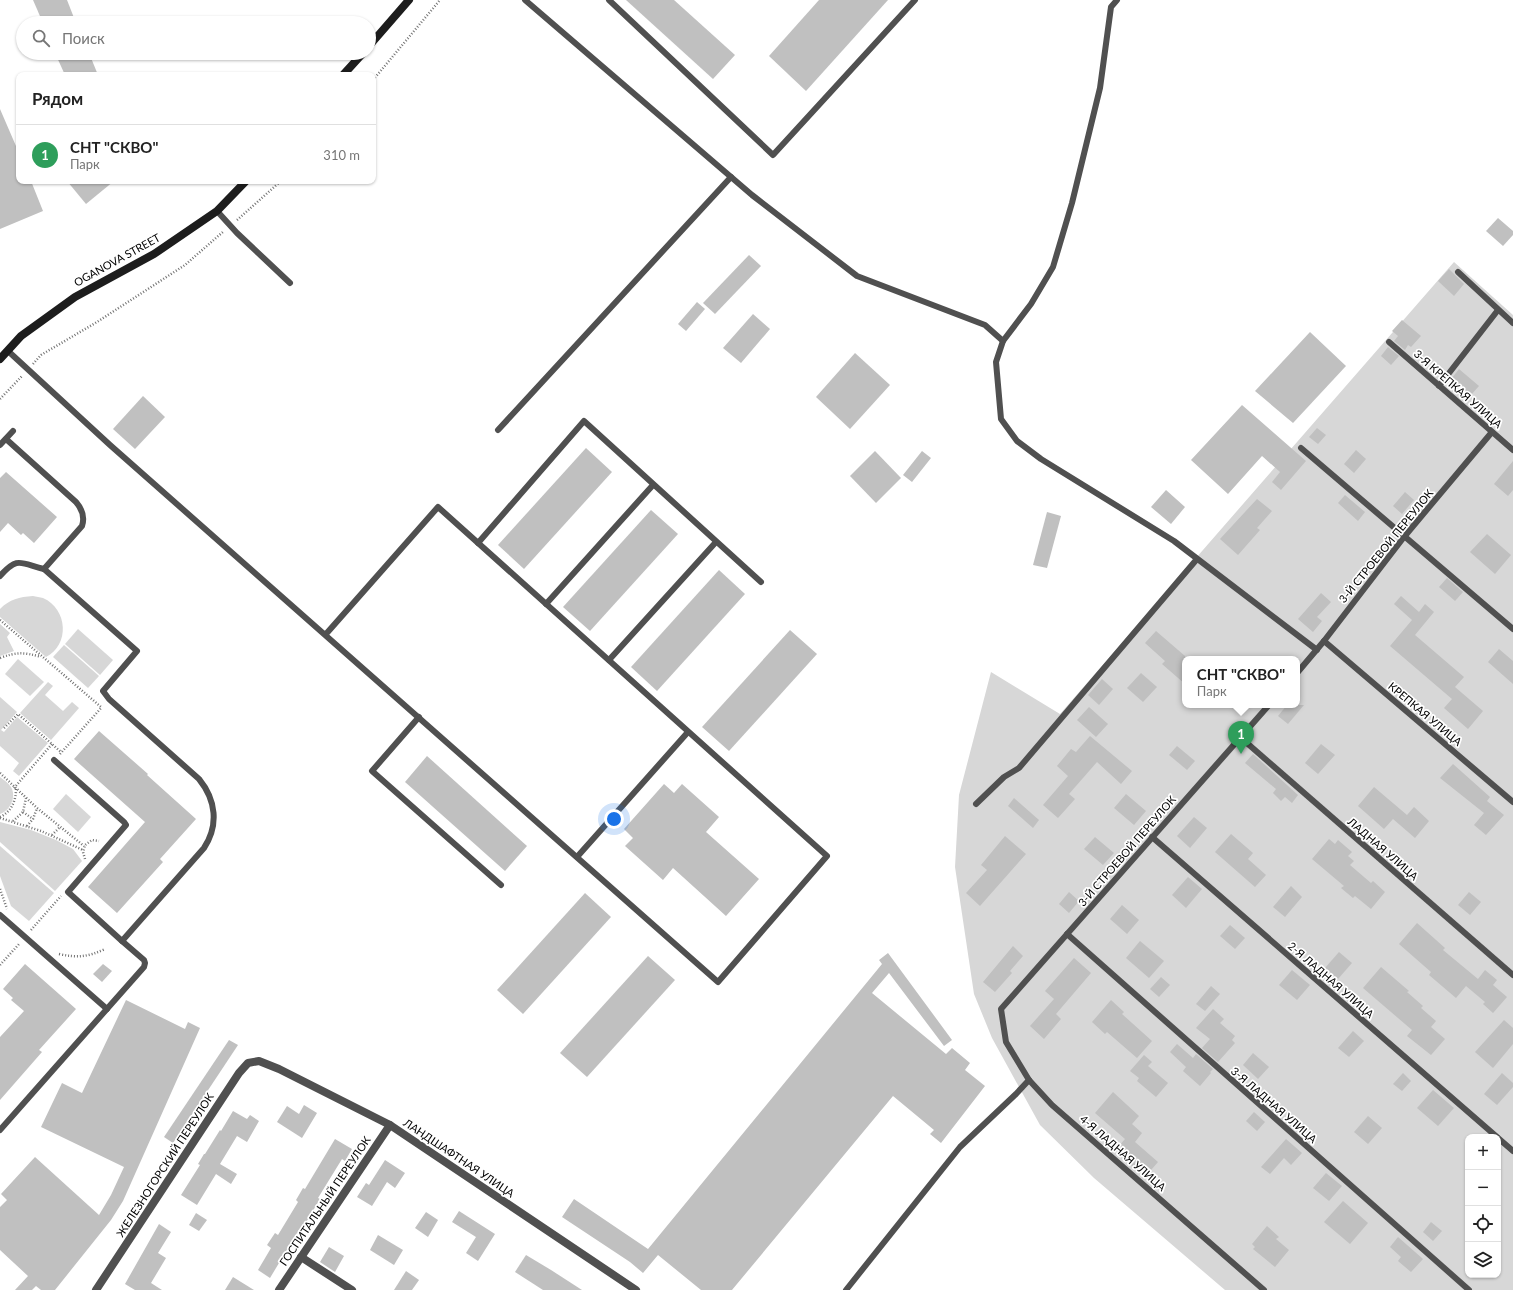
<!DOCTYPE html>
<html lang="ru">
<head>
<meta charset="utf-8">
<style>
	:root { --surface:#fff; --page:#f6f6f6; --text:#222; --muted:#767676; --line:#e0e0e0; --accent:#0f766e }
	body { margin:0; font-family:Lato,sans-serif; background:var(--page); color:var(--text) }
	.controls { position:absolute; right:12px; bottom:12px; display:grid; overflow:hidden; border-radius:8px; box-shadow:0 1px 3px #0004 }
	.controls button { width:36px; height:36px; display:grid; place-items:center; padding:0; border:0; border-bottom:1px solid var(--line); background:var(--surface); color:var(--text); font:20px sans-serif }
	.you { position:absolute; left:614px; top:819px; width:14px; height:14px; margin:-10px; border:3px solid #fff; border-radius:50%; background:#1a73e8; box-shadow:0 0 0 6px #1a73e833 }
	.badge { display:grid; place-items:center; width:26px; height:26px; border-radius:50%; background:var(--accent); color:#fff; font-size:13px; font-weight:700 }
	.pin { position:absolute; translate:-50% -33px; filter:drop-shadow(0 1px 2px #0008) }
	.pin::after { content:''; position:absolute; top:21px; width:14px; height:12px; background:inherit; clip-path:polygon(0 0,100% 0,50% 100%) }
	.popup { position:absolute; left:1182px; top:656px; width:118px; height:52px; box-sizing:border-box; display:grid; place-content:center; border-radius:8px; background:var(--surface); filter:drop-shadow(0 1px 3px #0005); font-size:13px; white-space:nowrap; color:var(--muted) }
	.popup b { font-size:15px; color:var(--text) }
	.popup::after { content:''; position:absolute; left:50%; top:100%; margin-left:-8px; border:8px solid transparent; border-top-color:var(--surface) }
	.list { margin:0; padding:0; list-style:none }
	h2 { display:flex; justify-content:space-between; align-items:center; height:52px; margin:0; padding:0 16px; font-size:17px }
	h2 small { font-size:13px; font-weight:400; color:var(--muted) }
	.list li { display:grid; grid-template-columns:26px 1fr auto; gap:12px; align-items:center; box-sizing:border-box; height:60px; padding:0 16px; border-top:1px solid var(--line) }
	.list b { display:block; font-size:15px; white-space:nowrap }
	.list p { margin:0; font-size:13px; white-space:nowrap; color:var(--muted) }
	.list em { font-size:13px; font-style:normal; color:var(--muted) }
	.icon { flex:none; width:22px; height:22px; fill:none; stroke:currentColor; stroke-width:2; stroke-linecap:round; stroke-linejoin:round }
	.map { position:relative; flex:none; width:1513px; height:1290px; overflow:hidden }
	.search { position:absolute; background:var(--surface); box-shadow:0 1px 3px #0004; left:16px; top:16px; width:360px; height:44px; display:flex; align-items:center; gap:10px; box-sizing:border-box; padding:0 14px; border-radius:22px; color:var(--muted); font-size:15px }
	.panel { position:absolute; background:var(--surface); box-shadow:0 1px 3px #0004; left:16px; top:72px; width:360px; height:112px; border-radius:8px }
	.map>svg:first-child { display:block }
	.green { fill:#d7d7d7; fill-rule:evenodd }
	.building { fill:#c0c0c0 }
	.lines { fill:none; stroke-linecap:round; stroke-linejoin:round }
	.path { stroke:#727272; stroke-width:2.5; stroke-dasharray:1 2; stroke-linecap:butt }
	.service { stroke:#505050; stroke-width:6 }
	.minor { stroke:#505050; stroke-width:8 }
	.secondary { stroke:#1d1d1d; stroke-width:8 }
	.labels { text-anchor:middle; stroke-width:3.5; stroke-linejoin:round; paint-order:stroke }
	.street-label { font-size:11px; fill:#000; stroke:#fff }
</style>
</head>
<body>
<div class="map">
<svg width="1513" height="1290" viewBox="0 0 1513 1290">
	<rect width="100%" height="100%" fill="#fff"/>
	<g class="green">
		<path d="M1454 262 1513 315V1290H1225L1094 1178 1040 1125 992 1038 974 994 955 867 959 795 991 672 1060 714ZM1185 659H1297V705H1185ZM1468 1137H1498V1275H1468Z"/>
		<path d="M33 596C36 597 40 597 43 598 68 609 70 645 46 657L0 617V609C10 599 19 597 33 596Z"/>
		<path d="M0 624 10 633 7 637 14 651 0 656Z"/>
		<path d="M78 629 113 660 100 675 65 644Z"/>
		<path d="M64 645 99 676 88 688 53 657Z"/>
		<path d="M18 659 44 682 30 696 5 674Z"/>
		<path d="M48 682 53 686 45 695 63 711 72 702 79 708 51 740 20 713Z"/>
		<path d="M0 697 17 712 1 730 4 732 17 717 48 743 19 776 13 771 19 763 0 746Z"/>
		<path d="M0 777C4 780 10 784 12 789 16 799 9 811 0 814Z"/>
		<path d="M66 794 91 817 78 832 53 809Z"/>
		<path d="M0 822 31 830 56 840 73 849 82 861 55 891 0 842Z"/>
		<path d="M0 846 54 893 29 921 11 906 0 876Z"/>
	</g>
	<g class="building">
		<path d="M33 0H67L76 23H43Z"/>
		<path d="M626 0H674L735 55 713 79Z"/>
		<path d="M819 0H888L806 91 769 56Z"/>
		<path d="M55 53H89L98 75H65Z"/>
		<path d="M0 109 19 153V181H31L43 211 0 229Z"/>
		<path d="M67 181H114L86 204Z"/>
		<path d="M1498 218 1513 231V235L1503 246 1486 231Z"/>
		<path d="M749 255 761 266 715 314 703 303Z"/>
		<path d="M1449 269 1464 284 1454 296 1438 281Z"/>
		<path d="M697 302 705 309 686 331 678 324Z"/>
		<path d="M753 314 770 329 741 363 723 348Z"/>
		<path d="M1402 320 1421 336 1411 347 1408 345 1405 350 1394 341 1398 336 1392 331Z"/>
		<path d="M1310 332 1346 366 1293 423 1255 391Z"/>
		<path d="M1388 347 1399 356 1391 365 1381 356Z"/>
		<path d="M855 353 890 385 850 429 816 397Z"/>
		<path d="M1459 369 1479 386 1471 395 1452 378Z"/>
		<path d="M143 396 165 417 135 449 113 429Z"/>
		<path d="M1242 405 1306 461 1281 490 1272 482 1280 472 1262 456 1228 494 1191 460Z"/>
		<path d="M1317 428 1326 435 1318 444 1309 437Z"/>
		<path d="M586 448 612 472 524 569 498 545Z"/>
		<path d="M1356 450 1366 459 1354 473 1344 464Z"/>
		<path d="M875 451 901 478 876 503 850 476Z"/>
		<path d="M922 451 931 458 912 482 903 475Z"/>
		<path d="M1513 461V490L1508 496 1494 484Z"/>
		<path d="M6 472 57 517 34 543 23 533 21 535 8 523 0 532V478Z"/>
		<path d="M1166 490 1185 507 1171 524 1151 507Z"/>
		<path d="M1405 492 1414 500 1402 514 1393 506Z"/>
		<path d="M1345 495 1365 512 1358 521 1338 503Z"/>
		<path d="M1257 499 1272 511 1257 528 1260 530 1238 555 1220 539Z"/>
		<path d="M651 510 678 534 590 631 563 607Z"/>
		<path d="M1047 512 1061 516 1047 568 1033 565Z"/>
		<path d="M1487 534 1511 555 1495 574 1470 552Z"/>
		<path d="M719 570 745 594 657 691 631 667Z"/>
		<path d="M1447 578 1463 592 1455 601 1439 587Z"/>
		<path d="M1321 593 1331 602 1317 617 1322 621 1313 632 1298 619Z"/>
		<path d="M1401 596 1419 612 1425 604 1434 612 1415 635 1464 677 1455 687 1483 711 1468 729 1444 708 1452 699 1390 646 1412 620 1394 604Z"/>
		<path d="M790 630 817 654 729 751 702 727Z"/>
		<path d="M1156 631 1185 656V684L1162 664 1165 661 1145 643Z"/>
		<path d="M1499 649 1513 661V684L1488 662Z"/>
		<path d="M1141 673 1157 687 1143 702 1127 688Z"/>
		<path d="M1102 679 1113 689 1099 705 1088 695Z"/>
		<path d="M1287 705H1304L1288 724 1278 716Z"/>
		<path d="M1089 707 1108 724 1096 737 1077 720Z"/>
		<path d="M99 731 148 774 147 775 196 819 160 859 163 862 117 913 88 887 145 822 74 759Z"/>
		<path d="M1090 736 1132 771 1121 784 1097 762 1069 794 1075 799 1058 818 1043 805 1068 776 1057 766 1071 749 1076 752Z"/>
		<path d="M1321 744 1335 755 1318 774 1305 763Z"/>
		<path d="M1177 746 1195 761 1187 770 1169 755Z"/>
		<path d="M1253 754 1298 795 1292 803 1285 797 1281 801 1273 793 1276 789 1245 763Z"/>
		<path d="M427 756 527 846 505 871 405 782Z"/>
		<path d="M1453 764 1490 797 1487 801 1504 815 1486 835 1474 825 1484 813 1440 778Z"/>
		<path d="M664 784 674 793 682 784 719 817 706 832 759 879 726 916 673 868 663 880 625 846 633 838 624 829Z"/>
		<path d="M1374 787 1407 815 1414 807 1429 821 1415 838 1393 819 1384 829 1358 806Z"/>
		<path d="M1126 794 1146 811 1134 825 1114 808Z"/>
		<path d="M1014 798 1039 820 1033 828 1008 806Z"/>
		<path d="M1194 817 1207 828 1190 848 1177 836Z"/>
		<path d="M1231 834 1253 853 1248 859 1266 875 1255 887 1215 852Z"/>
		<path d="M1005 836 1026 854 980 906 966 893 987 870 981 865Z"/>
		<path d="M1095 837 1114 853 1103 865 1084 849Z"/>
		<path d="M1329 839 1335 844 1338 840 1352 852 1348 856 1354 861 1350 865 1371 883 1373 881 1385 892 1371 909 1355 896 1353 898 1341 888 1344 886 1312 859Z"/>
		<path d="M1188 877 1202 889 1186 908 1172 895Z"/>
		<path d="M1291 886 1302 897 1285 917 1273 907Z"/>
		<path d="M1069 892 1079 901 1069 913 1059 904Z"/>
		<path d="M1469 892 1481 902 1470 915 1458 905Z"/>
		<path d="M585 893 611 917 523 1014 497 990Z"/>
		<path d="M1122 905 1139 920 1127 934 1110 919Z"/>
		<path d="M1417 923 1445 948 1443 950 1478 979 1485 970 1497 980 1493 985 1507 997 1493 1013 1483 1004 1485 1002 1466 986 1456 998 1429 975 1431 972 1399 944Z"/>
		<path d="M1230 925 1245 938 1235 949 1220 936Z"/>
		<path d="M1140 941 1164 961 1149 978 1126 958Z"/>
		<path d="M1013 946 1023 956 1010 971 1012 973 995 992 983 982Z"/>
		<path d="M1339 952 1352 963 1338 979 1325 968Z"/>
		<path d="M888 953 952 1040 944 1046 889 973 872 993 946 1054 952 1048 970 1063 965 1070 985 1086 941 1143 930 1134 934 1130 893 1096 732 1290H701L658 1255 643 1273 630 1262 562 1217 574 1199 648 1249 882 964 879 960Z"/>
		<path d="M648 956 675 980 587 1077 560 1053Z"/>
		<path d="M1074 958 1091 973 1056 1014 1061 1019 1044 1039 1030 1026 1054 999 1045 991Z"/>
		<path d="M25 964 76 1009 39 1050 42 1052 0 1100V1037L24 1011 11 1000 13 998 3 989Z"/>
		<path d="M103 964 112 971 102 982 93 974Z"/>
		<path d="M1381 967 1409 991 1407 992 1423 1006 1421 1008 1436 1021 1431 1027 1445 1039 1431 1055 1407 1036 1412 1030 1363 988Z"/>
		<path d="M1292 970 1310 985 1297 1000 1279 985Z"/>
		<path d="M1161 977 1170 985 1159 997 1150 989Z"/>
		<path d="M1211 986 1220 994 1205 1011 1196 1004Z"/>
		<path d="M126 1000 185 1029 188 1022 200 1028 123 1201 111 1220 55 1290H41L36 1286 32 1290H15L28 1276 0 1250V1207L7 1200 1 1194 35 1157 99 1215 111 1195 124 1167 41 1127 62 1083 82 1093Z"/>
		<path d="M1111 1000 1124 1012 1122 1014 1152 1041 1137 1058 1107 1032 1105 1034 1092 1022Z"/>
		<path d="M1213 1009 1224 1019 1220 1023 1235 1036 1232 1040 1235 1043 1218 1062 1202 1048 1210 1039 1196 1028Z"/>
		<path d="M1504 1020 1513 1028V1044L1493 1068 1475 1052Z"/>
		<path d="M1353 1031 1364 1041 1349 1057 1338 1048Z"/>
		<path d="M229 1040 238 1045 173 1143 164 1137Z"/>
		<path d="M1177 1044 1193 1058 1196 1054 1213 1069 1210 1072 1211 1073 1200 1086 1183 1071 1186 1067 1170 1052Z"/>
		<path d="M1253 1053 1269 1067 1258 1079 1243 1065Z"/>
		<path d="M1144 1055 1152 1062 1148 1066 1168 1083 1156 1097 1137 1081 1139 1078 1130 1071Z"/>
		<path d="M1403 1073 1411 1081 1402 1091 1393 1084Z"/>
		<path d="M1502 1073 1513 1083V1087L1497 1105 1484 1094Z"/>
		<path d="M1433 1090 1454 1108 1438 1126 1417 1108Z"/>
		<path d="M1113 1092 1139 1116 1132 1124 1142 1133 1135 1142 1158 1162 1145 1177 1131 1165 1136 1160 1119 1146 1125 1139 1095 1113Z"/>
		<path d="M304 1105 317 1113 302 1138 277 1122 287 1106 299 1114Z"/>
		<path d="M233 1111 247 1119 250 1115 259 1121 247 1142 237 1136 220 1164 237 1174 231 1184 216 1174 197 1205 181 1195 200 1165 198 1164 204 1154H205L220 1130 221 1131Z"/>
		<path d="M1254 1112 1265 1122 1257 1131 1246 1121Z"/>
		<path d="M1368 1116 1382 1128 1368 1144 1354 1132Z"/>
		<path d="M335 1139 352 1149 345 1161 342 1159 318 1198 320 1199 299 1234 297 1233 270 1278 258 1270 271 1248 267 1245 275 1233 278 1235 298 1202 296 1200 303 1188 305 1189Z"/>
		<path d="M1286 1139 1302 1153 1291 1165 1284 1158 1270 1174 1261 1167Z"/>
		<path d="M385 1160 405 1173 395 1188 387 1182 372 1206 357 1197 366 1183 369 1185Z"/>
		<path d="M1326 1173 1342 1186 1329 1201 1313 1188Z"/>
		<path d="M1343 1201 1368 1223 1350 1244 1324 1222Z"/>
		<path d="M459 1211 495 1234 478 1261 466 1253 476 1237 452 1222Z"/>
		<path d="M426 1212 438 1220 428 1237 415 1228Z"/>
		<path d="M196 1213 207 1220 199 1231 189 1225Z"/>
		<path d="M1431 1222 1442 1231 1433 1241 1423 1232Z"/>
		<path d="M159 1224 171 1232 158 1253 166 1258 151 1283 162 1290H135L125 1284Z"/>
		<path d="M1267 1226 1279 1237 1276 1239 1289 1250 1275 1267 1253 1249 1255 1247 1252 1244Z"/>
		<path d="M378 1235 403 1250 394 1265 370 1250Z"/>
		<path d="M1398 1237 1423 1259 1411 1272 1398 1261 1401 1257 1390 1247Z"/>
		<path d="M329 1247 344 1256 335 1272 320 1262Z"/>
		<path d="M526 1255 551 1270 582 1290H543L515 1272Z"/>
		<path d="M406 1271 419 1280 412 1290H394Z"/>
		<path d="M233 1277 254 1290H225Z"/>
	</g>
	<g class="lines">
		<g class="path">
			<path d="M373 80 440 0"/>
			<path d="M237 220 281 181"/>
			<path d="M33 364 41 355 97 322 185 265 224 231"/>
			<path d="M0 399 22 376"/>
			<path d="M0 620 101 707"/>
			<path d="M0 658C16 652 24 652 41 657"/>
			<path d="M4 728 18 714 61 752"/>
			<path d="M60 754 102 707"/>
			<path d="M0 773 37 808 84 846"/>
			<path d="M14 788 52 744"/>
			<path d="M23 812 33 819"/>
			<path d="M0 817C11 812 16 801 16 789"/>
			<path d="M0 818 41 831 83 850"/>
			<path d="M13 821 23 812 26 798"/>
			<path d="M27 826 33 819 37 808"/>
			<path d="M52 835 60 827"/>
			<path d="M85 859 83 852 85 845 92 840 99 841"/>
			<path d="M0 889 7 909"/>
			<path d="M31 930 61 896"/>
			<path d="M59 954C77 958 88 957 105 949"/>
			<path d="M0 965 20 943"/>
		</g>
		<g class="service">
			<path d="M525 0 752 195 857 276 985 325 1003 341"/>
			<path d="M609 0 773 155 915 0"/>
			<path d="M1117 0 1111 7 1100 88 1072 203 1053 267 1031 304 1003 341 996 362 1001 419 1017 441 1041 459 1174 541 1317 650"/>
			<path d="M217 211 237 233 290 283"/>
			<path d="M1458 272 1513 323"/>
			<path d="M1389 342 1513 450"/>
			<path d="M8 351 110 445 718 982 827 856 438 507 326 634"/>
			<path d="M1439 386 1498 310"/>
			<path d="M498 430 731 177"/>
			<path d="M0 445 13 431"/>
			<path d="M1301 448 1513 629"/>
			<path d="M478 543 584 421 761 582"/>
			<path d="M0 576C18 556 20 563 44 569L82 526C85 517 82 509 76 502L6 439"/>
			<path d="M546 604 653 485"/>
			<path d="M1324 641 1513 802"/>
			<path d="M609 660 716 542"/>
			<path d="M1297 673 1324 641 1404 537 1492 432"/>
			<path d="M419 717 372 771 501 885"/>
			<path d="M1240 737 1513 975"/>
			<path d="M54 760 124 822 126 825 68 892 122 941"/>
			<path d="M976 804 1004 777 1019 768 1197 559"/>
			<path d="M1152 837 1497 1137"/>
			<path d="M577 857 688 732"/>
			<path d="M0 915 107 1009"/>
			<path d="M1067 934 1469 1290"/>
			<path d="M0 1130 144 967 145 963 144 960 122 941 204 848C219 825 216 800 199 779L109 699 103 691 137 651 44 569"/>
			<path d="M1498 1138 1513 1151"/>
			<path d="M846 1290 960 1147 1016 1094 1029 1080"/>
			<path d="M1264 1290 1052 1105 1029 1080 1006 1042 1001 1009 1269 705"/>
		</g>
		<g class="minor">
			<path d="M301 1257 352 1290"/>
			<path d="M96 1290 239 1073 248 1063 259 1061 279 1069 390 1125 636 1290"/>
			<path d="M279 1290 390 1125"/>
		</g>
		<g class="secondary">
			<path d="M369 46 409 0"/>
			<path d="M343 75 363 53"/>
			<path d="M0 359 21 336 75 297 154 254 217 211 246 181"/>
		</g>
	</g>
	<g class="labels">
		<g class="street-label">
			<text transform="translate(117 260) rotate(-29)" y="4">OGANOVA STREET</text>
			<text transform="translate(1458 389) rotate(41)" y="4">3-Я КРЕПКАЯ УЛИЦА</text>
			<text transform="translate(1386 546) rotate(-51)" y="4">3-Й СТРОЕВОЙ ПЕРЕУЛОК</text>
			<text transform="translate(1425 714) rotate(40)" y="4">КРЕПКАЯ УЛИЦА</text>
			<text transform="translate(1383 849) rotate(41)" y="4">ЛАДНАЯ УЛИЦА</text>
			<text transform="translate(1127 851) rotate(-49)" y="4">3-Й СТРОЕВОЙ ПЕРЕУЛОК</text>
			<text transform="translate(1331 980) rotate(41)" y="4">2-Я ЛАДНАЯ УЛИЦА</text>
			<text transform="translate(1274 1105) rotate(41)" y="4">3-Я ЛАДНАЯ УЛИЦА</text>
			<text transform="translate(1123 1153) rotate(41)" y="4">4-Я ЛАДНАЯ УЛИЦА</text>
			<text transform="translate(459 1158) rotate(34)" y="4">ЛАНДШАФТНАЯ УЛИЦА</text>
			<text transform="translate(165 1165) rotate(-57)" y="4">ЖЕЛЕЗНОГОРСКИЙ ПЕРЕУЛОК</text>
			<text transform="translate(325 1201) rotate(-56)" y="4">ГОСПИТАЛЬНЫЙ ПЕРЕУЛОК</text>
		</g>
	</g>
</svg>
<div class="controls">
<button>+</button>
<button>−</button>
<button><svg class="icon" aria-label="locate" viewBox="0 0 24 24"><circle cx="12" cy="12" r="6"/><path d="M12 2v4M12 18v4M2 12h4M18 12h4"/></svg></button>
<button><svg class="icon" aria-label="layers" viewBox="0 0 24 24"><path d="M12 4l9 5-9 5-9-5zM3 14l9 5 9-5"/></svg></button>
</div>
<div class="you"></div>
<div class="pin badge" style="left:1241px;top:754px;background:#2e9e5b">1</div>
<div class="popup"><b>СНТ &quot;СКВО&quot;</b>Парк</div>
<div class="search"><svg class="icon" aria-label="search" viewBox="0 0 24 24"><circle cx="10" cy="10" r="6"/><path d="M15 15l6 6"/></svg>Поиск</div>
<section class="panel">
<h2>Рядом<small></small></h2>
<ul class="list">
<li><span class="badge" style="background:#2e9e5b">1</span><div><b>СНТ &quot;СКВО&quot;</b><p>Парк</p></div><em>310 m</em></li>
</ul>
</section>
</div>
</body>
</html>
